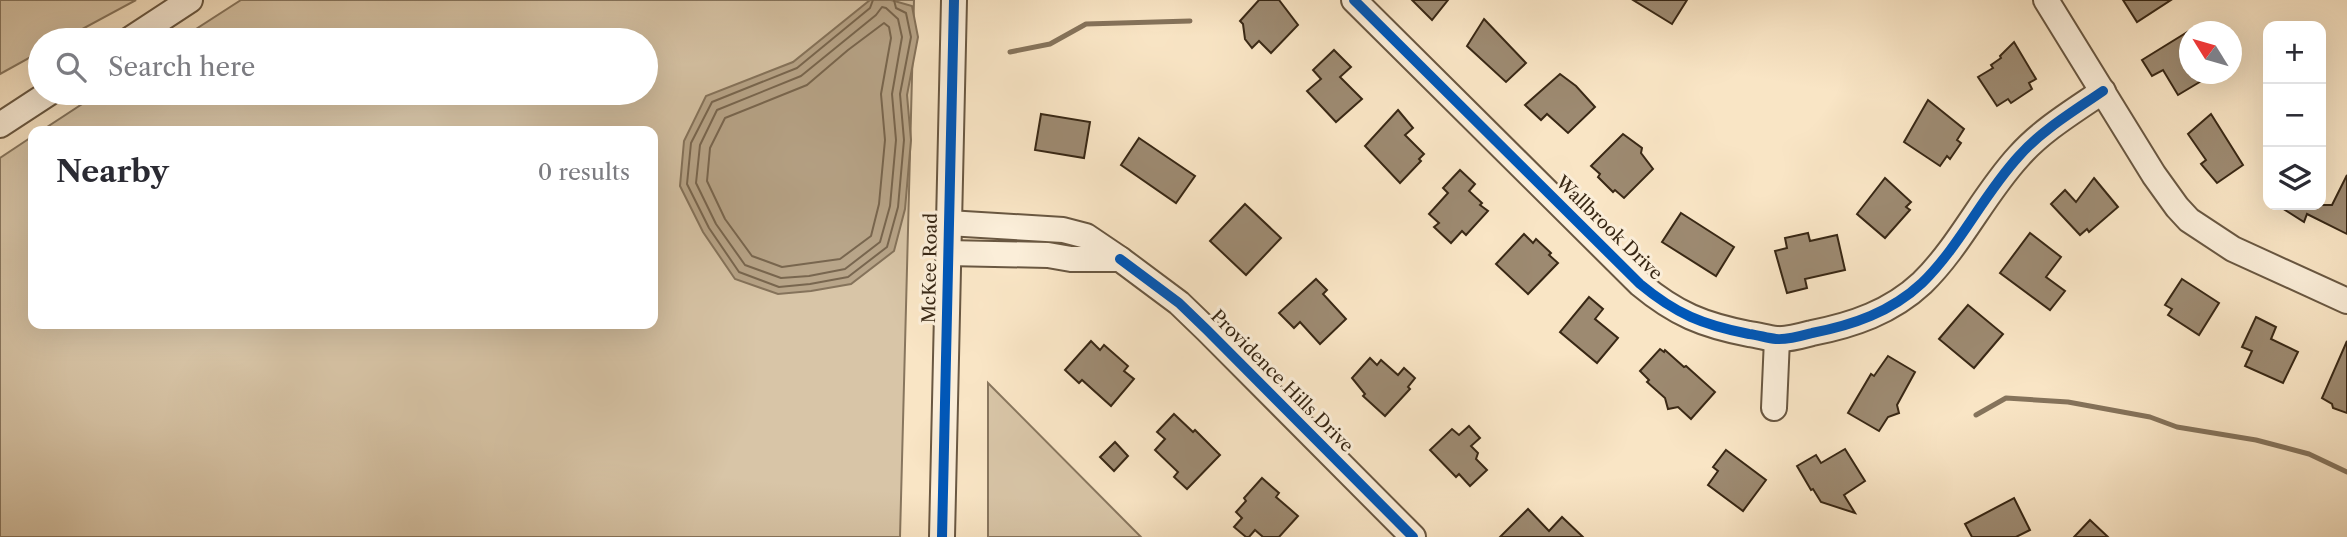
<!DOCTYPE html>
<html lang="en">
<head>
<meta charset="utf-8">
<style>
	:root { --surface:#fff; --page:#f7f7f7; --text:#2b2b33; --muted:#7c7c81; --line:#e1e1e2 }
	body { margin:0; font-family:"Libre Caslon Text",serif; background:var(--page); color:var(--text) }
	.controls { position:absolute; right:21px; top:21px; display:grid; overflow:hidden; border-radius:14px; box-shadow:0 7px 28px #0002 }
	.controls button { width:63px; height:63px; display:grid; place-items:center; padding:0; border:0; border-bottom:2px solid var(--line); background:var(--surface); color:var(--text); font:35px sans-serif }
	.compass { position:absolute; left:2179px; top:21px; width:63px; height:63px; border-radius:50%; background:var(--surface); box-shadow:0 7px 28px #0002; rotate:307deg }
	.list { margin:0; padding:0; list-style:none }
	h2 { display:flex; justify-content:space-between; align-items:center; height:91px; margin:0; padding:0 28px; font-size:30px }
	h2 small { font-size:23px; font-weight:400; color:var(--muted) }
	.icon { flex:none; width:38px; height:38px; fill:none; stroke:currentColor; stroke-width:2; stroke-linecap:round; stroke-linejoin:round }
	.map { position:relative; flex:none; width:2347px; height:537px; overflow:hidden }
	.search { position:absolute; background:var(--surface); box-shadow:0 7px 28px #0002; left:28px; top:28px; width:630px; height:77px; display:flex; align-items:center; gap:18px; box-sizing:border-box; padding:0 24px; border-radius:38px; color:var(--muted); font-size:26px }
	.panel { position:absolute; background:var(--surface); box-shadow:0 7px 28px #0002; left:28px; top:126px; width:630px; height:203px; border-radius:14px }
	.map>svg:first-child { display:block }
	.green { fill:#d8c5a7; stroke:#88765e; stroke-width:2 }
	.water { fill:#b8a589; stroke:#85735b; stroke-width:2 }
	.lines { fill:none; stroke-linecap:round; stroke-linejoin:round }
	.shore { stroke:#78664f; stroke-width:2 }
	.stream { stroke:#85735b; stroke-width:5 }
	.building { fill:#9d8a71; stroke:#392815; stroke-width:2 }
	.minor-casing { stroke:#695741; stroke-width:28 }
	.minor { stroke:#fbeed9; stroke-width:24 }
	.cycleway-casing { stroke:#fbeed9; stroke-width:15 }
	.cycleway { stroke:#0057b8; stroke-width:10 }
	.labels { text-anchor:middle; stroke-width:6; stroke-linejoin:round; paint-order:stroke }
	.street-label { font-size:18px; fill:#392815; stroke:#fbeed9 }
</style>
</head>
<body>
<div class="map">
<svg width="2347" height="537" viewBox="0 0 2347 537">
	<rect width="100%" height="100%" fill="#f9e5c5"/>
	<filter id="stains"><feTurbulence type="fractalNoise" baseFrequency=".00286" numOctaves="4"/><feColorMatrix values="0 0 0 0 .2 0 0 0 0 .09 0 0 0 0 .02 0 0 0 .5 -.17"/></filter>
	<radialGradient id="worn" r=".72"><stop offset=".6" stop-color="#630" stop-opacity="0"/><stop offset="1" stop-color="#630" stop-opacity=".3"/></radialGradient>
	<g class="green">
		<path d="M0 0H136L62 40H40V52L0 74Z"/>
		<path d="M241 0H914L900 537H0V158L33 136V324H653V131H41L99 93H646V40H179Z"/>
		<path d="M988 383 1141 537H988Z"/>
	</g>
	<path class="water" d="M870 0H891L912 6 918 37 907 95 911 140 905 209 894 251 851 284 811 291 778 294 735 279 703 232 680 186 684 141 706 96 793 62Z"/>
	<g class="lines">
		<g class="shore">
			<path d="M873 0 870 8 797 68 712 102 691 143 687 184 709 228 739 272 779 287 810 284 848 277 887 247 898 207 904 140 900 94 911 37 906 13 896 8 894 0"/>
			<path d="M882 7 886 8 898 19 902 37 892 94 896 140 890 206 880 242 845 269 809 276 781 278 745 265 716 224 696 183 700 145 717 110 801 76 876 15Z"/>
			<path d="M884 23 889 27 891 38 881 94 885 140 879 204 871 236 840 259 782 267 752 256 725 219 707 181 710 148 725 118 807 85 848 50Z"/>
		</g>
		<g class="stream">
			<path d="M1010 52 1050 44 1086 24 1190 21"/>
			<path d="M1976 415 2006 398 2068 402 2150 417 2177 427 2256 440 2309 454 2347 472"/>
		</g>
	</g>
	<g class="building">
		<path d="M1259 0H1279L1298 25 1271 53 1259 41 1252 48 1245 39 1243 24 1240 21Z"/>
		<path d="M1412 0H1448L1432 20Z"/>
		<path d="M1633 0H1687L1672 24Z"/>
		<path d="M2123 0H2171L2137 22Z"/>
		<path d="M1484 19 1526 63 1506 82 1467 46Z"/>
		<path d="M2189 31V74H2213L2178 95 2163 70 2152 76 2142 60Z"/>
		<path d="M2014 42 2036 79 2029 83 2032 89 2011 103 2008 99 1997 106 1978 77 1993 68 1991 65 2001 58 2000 56Z"/>
		<path d="M1334 50 1351 67 1340 77 1362 99 1336 122 1307 91 1321 79 1313 70Z"/>
		<path d="M1560 74 1576 86 1595 107 1568 133 1547 114 1541 120 1525 105Z"/>
		<path d="M1928 100 1964 129 1957 140 1961 143 1950 159 1947 156 1940 166 1904 142Z"/>
		<path d="M1398 110 1413 128 1405 135 1424 154 1419 159 1421 161 1400 183 1365 146Z"/>
		<path d="M1041 114 1090 122 1084 158 1035 150Z"/>
		<path d="M2211 114 2243 165 2217 183 2201 164 2206 160 2188 134Z"/>
		<path d="M1623 134 1642 148 1641 153 1653 169 1624 198 1615 190 1613 192 1598 177 1600 174 1591 166Z"/>
		<path d="M1139 138 1195 176 1176 203 1121 165Z"/>
		<path d="M1460 170 1475 184 1469 191 1482 203 1480 205 1488 211 1466 235 1462 231 1451 243 1434 227 1439 223 1429 214 1448 193 1443 188Z"/>
		<path d="M2347 175V234L2307 214 2304 222 2277 205H2332Z"/>
		<path d="M1885 178 1911 202 1906 207 1910 210 1885 238 1857 214Z"/>
		<path d="M2094 178 2118 207 2089 232 2087 229 2080 235 2051 204 2065 190 2076 202Z"/>
		<path d="M1245 204 1281 238 1246 275 1210 241Z"/>
		<path d="M1681 213 1734 247 1716 276 1662 242Z"/>
		<path d="M1808 233 1810 241 1837 235 1845 270 1805 279 1807 288 1787 293 1775 251 1787 248 1785 238Z"/>
		<path d="M2030 233 2061 257 2046 277 2065 291 2050 310 2000 273Z"/>
		<path d="M1524 234 1533 243 1536 239 1551 253 1549 255 1558 263 1528 294 1496 264Z"/>
		<path d="M1316 279 1327 290 1323 294 1346 319 1320 344 1300 322 1294 328 1279 313Z"/>
		<path d="M2182 279 2219 303 2199 335 2168 315 2172 309 2165 305Z"/>
		<path d="M1589 297 1603 309 1595 319 1618 338 1597 363 1560 332Z"/>
		<path d="M1968 305 2003 334 1974 368 1939 339Z"/>
		<path d="M2256 317 2276 327 2271 339 2298 352 2283 383 2245 366 2252 351 2242 347Z"/>
		<path d="M1091 341 1100 350 1104 345 1128 366 1124 371 1134 379 1111 406 1082 380 1079 383 1065 370Z"/>
		<path d="M2347 341V413L2333 408 2332 404 2322 398Z"/>
		<path d="M1660 349 1664 352 1665 350 1684 367 1686 366 1715 392 1691 419 1678 407 1668 409 1665 398 1647 382 1649 380 1640 371Z"/>
		<path d="M1888 356 1915 372 1897 405 1899 413 1888 417 1879 431 1848 413 1871 374 1874 376Z"/>
		<path d="M1370 358 1377 365 1381 360 1398 375 1404 368 1415 378 1408 387 1410 389 1385 416 1363 396 1365 394 1352 378Z"/>
		<path d="M1174 414 1193 432 1195 430 1220 455 1187 489 1174 477 1178 472 1155 450 1165 439 1157 432Z"/>
		<path d="M1469 426 1480 438 1471 446 1478 453 1476 459 1487 470 1470 486 1459 474 1456 477 1430 450 1452 429 1459 435Z"/>
		<path d="M1115 442 1128 456 1114 471 1100 457Z"/>
		<path d="M1845 449 1865 481 1844 495 1855 513 1821 502 1813 489 1811 490 1797 466 1816 455 1821 463Z"/>
		<path d="M1726 450 1766 480 1743 511 1708 485 1718 471 1713 467Z"/>
		<path d="M1262 478 1279 493 1276 497 1298 516 1279 537H1263L1255 530 1249 537H1246L1234 527 1242 518 1236 512 1246 501 1244 498Z"/>
		<path d="M2014 498 2030 530 2016 537H1972L1965 524Z"/>
		<path d="M1528 509 1549 531 1562 517 1583 537H1500Z"/>
		<path d="M2090 520 2108 537H2074Z"/>
	</g>
	<g class="lines">
		<g class="minor-casing">
			<g id="minor">
				<path d="M1354 0 1640 284C1676 314 1703 325 1749 334 1758 335 1767 338 1776 339 1787 340 1801 336 1812 333 1853 325 1891 312 1922 283 1960 246 1983 195 2019 156 2042 130 2074 111 2103 91"/>
				<path d="M2046 0 2154 175 2177 207 2189 220 2233 249 2347 301"/>
				<path d="M129 40 190 0"/>
				<path d="M0 125 49 93"/>
				<path d="M947 253 1048 255 1071 259H1120L1086 236 1063 230 948 223"/>
				<path d="M1120 259 1179 303 1207 330 1413 537"/>
				<path d="M1774 408 1777 339"/>
				<path d="M942 537 954 0"/>
			</g>
		</g>
		<use href="#minor" class="minor"/>
		<g class="cycleway-casing">
			<g id="cycleway">
				<path d="M1354 0 1640 284C1676 314 1703 325 1749 334 1758 335 1767 338 1776 339 1787 340 1801 336 1812 333 1853 325 1891 312 1922 283 1960 246 1983 195 2019 156 2042 130 2074 111 2103 91"/>
				<path d="M1120 259 1179 303 1207 330 1413 537"/>
				<path d="M942 537 954 0"/>
			</g>
		</g>
		<use href="#cycleway" class="cycleway"/>
	</g>
	<g class="labels">
		<g class="street-label">
			<text transform="translate(1609 228) rotate(44)" y="6">Wallbrook Drive</text>
			<text transform="translate(930 268) rotate(-89)" y="6">McKee Road</text>
			<text transform="translate(1282 381) rotate(45)" y="6">Providence Hills Drive</text>
		</g>
	</g>
	<rect width="100%" height="100%" filter="url(#stains)"/>
	<rect width="100%" height="100%" fill="url(#worn)"/>
</svg>
<div class="controls">
<button>+</button>
<button>−</button>
<button><svg class="icon" aria-label="layers" viewBox="0 0 24 24"><path d="M12 4l9 5-9 5-9-5zM3 14l9 5 9-5"/></svg></button>
</div>
<svg class="compass" viewBox="-18 -18 36 36"><path d="M0-13l5 13h-10z" fill="#e53935"/><path d="M0 13l5-13h-10z" fill="#7c7c81"/></svg>
<div class="search"><svg class="icon" aria-label="search" viewBox="0 0 24 24"><circle cx="10" cy="10" r="6"/><path d="M15 15l6 6"/></svg>Search here</div>
<section class="panel">
<h2>Nearby<small>0 results</small></h2>
<ul class="list">
</ul>
</section>
</div>
</body>
</html>
